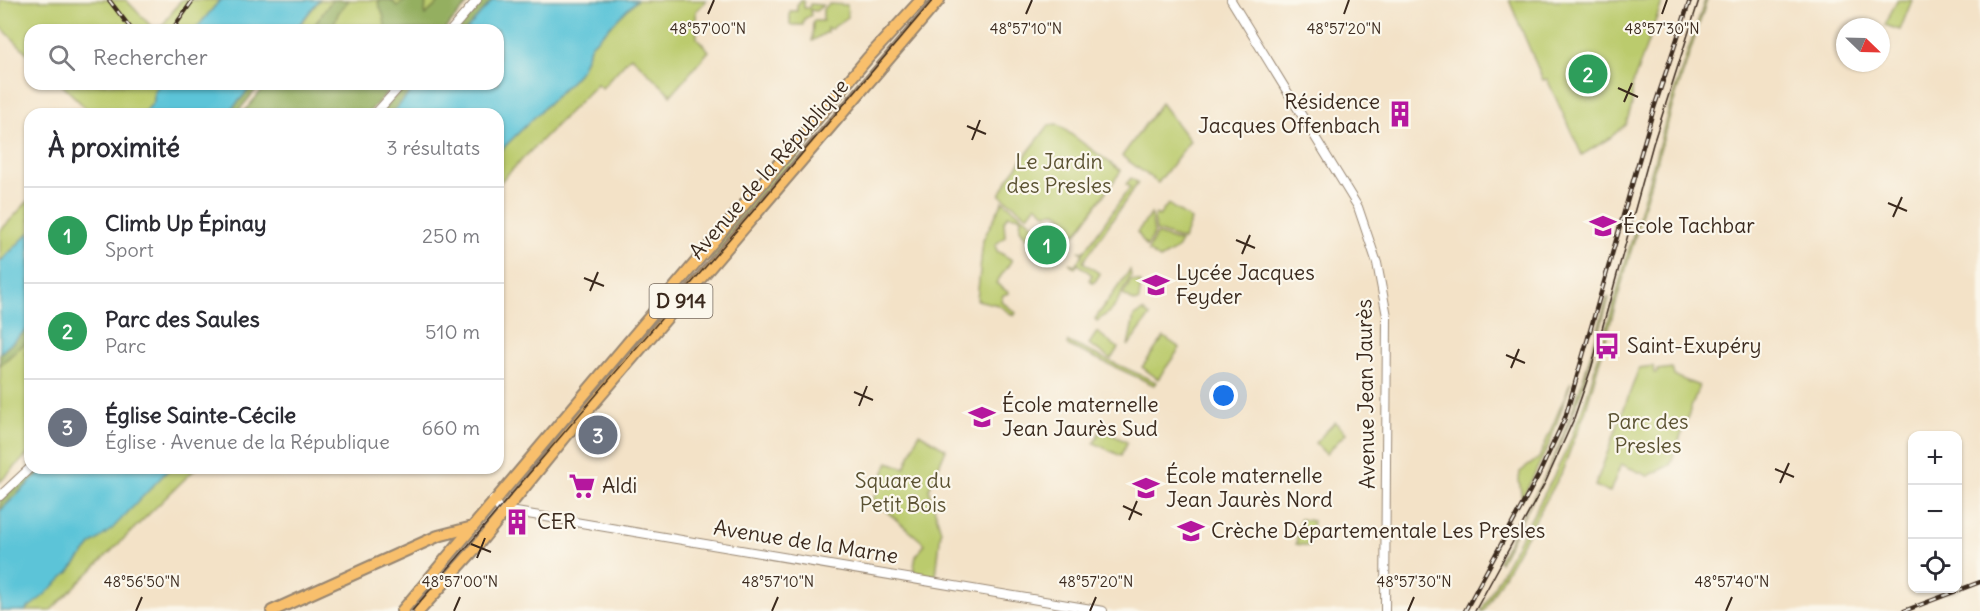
<!DOCTYPE html>
<html lang="fr">
<head>
<meta charset="utf-8">
<style>
	:root { --surface:#fff; --page:#f2f2f3; --text:#2b2b33; --muted:#7c7c81; --line:#e1e1e2; --accent:#ea580c }
	body { margin:0; font-family:Delius,sans-serif; background:var(--page); color:var(--text) }
	.controls { position:absolute; right:18px; bottom:18px; display:grid; overflow:hidden; border-radius:12px; box-shadow:0 2px 4px #0004 }
	.controls button { width:54px; height:54px; display:grid; place-items:center; padding:0; border:0; border-bottom:2px solid var(--line); background:var(--surface); color:var(--text); font:30px sans-serif }
	.compass { position:absolute; left:1836px; top:18px; width:54px; height:54px; border-radius:50%; background:var(--surface); box-shadow:0 2px 4px #0004; rotate:113deg }
	.you { position:absolute; left:1224px; top:396px; width:21px; height:21px; margin:-15px; border:4px solid #fff; border-radius:50%; background:#1a73e8; box-shadow:0 0 0 9px #1a73e833 }
	.badge { display:grid; place-items:center; width:39px; height:39px; border-radius:50%; background:var(--accent); color:#fff; font-size:20px; font-weight:700 }
	.pin { position:absolute; translate:-50% -50%; border:3px solid #fff; box-shadow:0 2px 6px #0006 }
	.list { margin:0; padding:0; list-style:none }
	h2 { display:flex; justify-content:space-between; align-items:center; height:78px; margin:0; padding:0 24px; font-size:26px }
	h2 small { font-size:20px; font-weight:400; color:var(--muted) }
	.list li { display:grid; grid-template-columns:39px 1fr auto; gap:18px; align-items:center; box-sizing:border-box; height:96px; padding:0 24px; border-top:2px solid var(--line) }
	.list b { display:block; font-size:22px; white-space:nowrap }
	.list p { margin:0; font-size:20px; white-space:nowrap; color:var(--muted) }
	.list em { font-size:20px; font-style:normal; color:var(--muted) }
	.icon { flex:none; width:33px; height:33px; fill:none; stroke:currentColor; stroke-width:2; stroke-linecap:round; stroke-linejoin:round }
	.map { position:relative; flex:none; width:1980px; height:611px; overflow:hidden }
	.search { position:absolute; background:var(--surface); box-shadow:0 2px 4px #0004; left:24px; top:24px; width:480px; height:66px; display:flex; align-items:center; gap:15px; box-sizing:border-box; padding:0 21px; border-radius:18px; color:var(--muted); font-size:22px }
	.panel { position:absolute; background:var(--surface); box-shadow:0 2px 4px #0004; left:24px; top:108px; width:480px; height:366px; border-radius:18px }
	.map>svg:first-child { display:block }
	.green { fill:#bbcb6d; stroke:#7b7a46; stroke-width:1.5 }
	.forest { fill:#94af60; stroke:#686c3f; stroke-width:1.5 }
	.water { fill:#5bc4d8; stroke:#4b777b; stroke-width:1.5 }
	.lines { fill:none; stroke-linecap:round; stroke-linejoin:round }
	.minor-casing { stroke:#978672; stroke-width:10 }
	.major-casing { stroke:#978672; stroke-width:14 }
	.minor { stroke:#fff; stroke-width:8 }
	.major { stroke:#f8bf6c; stroke-width:10 }
	.tram { stroke:#3b2a1e; stroke-width:1.5 }
	.rail-casing { stroke:#3b2a1e; stroke-width:4.5 }
	.rail { stroke:#fbf7ec; stroke-width:2; stroke-dasharray:7; stroke-linecap:butt }
	.ticks { fill:none; stroke:#3b2a1e; stroke-width:2 }
	.labels { text-anchor:middle; stroke-width:4.5; stroke-linejoin:round; paint-order:stroke }
	.shield { fill:#fbf7ec; stroke:#75685c; stroke-width:1.5 }
	.shield-label { font-size:20px; font-weight:bold; fill:#3b2a1e }
	.poi-label { font-size:21px; fill:#3b2a1e; stroke:#fbf7ec; text-anchor:start }
	.park-label { font-size:21px; fill:#5b5232; stroke:#fbf7ec }
	.street-label { font-size:21px; fill:#3b2a1e; stroke:#fbf7ec }
	.ticks-label { font-size:15px; text-anchor:middle; fill:#3b2a1e; stroke:#fbf7ec; stroke-width:4.5; stroke-linejoin:round; paint-order:stroke }
</style>
</head>
<body>
<div class="map">
<svg width="1980" height="611" viewBox="0 0 1980 611">
	<rect width="100%" height="100%" fill="#fbf7ec"/>
	<filter id="ink" filterUnits="userSpaceOnUse"><feTurbulence type="fractalNoise" baseFrequency=".0167" numOctaves="2"/><feDisplacementMap in="SourceGraphic" scale="12" xChannelSelector="R" yChannelSelector="G"/><feConvolveMatrix kernelMatrix="1 2 1 2 8 2 1 2 1" color-interpolation-filters="sRGB"/></filter>
	<filter id="wash" filterUnits="userSpaceOnUse"><feTurbulence type="fractalNoise" baseFrequency=".008" numOctaves="4" result="noise"/><feDisplacementMap in="SourceGraphic" scale="24" xChannelSelector="R" yChannelSelector="G"/><feGaussianBlur stdDeviation="1.35" result="paint"/><feColorMatrix in="noise" values="0 0 0 0 0 0 0 0 0 0 0 0 0 0 0 0 0 1.4 0 .05"/><feComposite in="paint" operator="in"/></filter>
	<g filter="url(#wash)">
		<rect width="100%" height="100%" fill="#f3e2c7"/>
		<g class="green">
			<path d="M0 0H126L155 30H30V56L0 26Z"/>
			<path d="M181 0H220L195 30H159Z"/>
			<path d="M319 0H471L444 30H296Z"/>
			<path d="M637 0H707L696 11 697 38 709 51 671 95 631 56 602 88 597 84 498 184V153L572 80 581 70 591 45Z"/>
			<path d="M801 0 804 1V8H809L810 4 823 5 816 11 810 10 811 15 804 19 803 25H790V11H797V5Z"/>
			<path d="M1509 0H1663L1632 86V105L1626 124 1610 138 1582 155 1547 79 1543 80Z"/>
			<path d="M1705 0H1707L1673 104 1585 412 1561 474 1484 611H1481L1547 489 1567 449 1587 396 1672 99Z"/>
			<path d="M1897 0H1912L1900 30 1885 25Z"/>
			<path d="M829 4 847 5 848 17 831 29 827 28V32L812 41 813 21H823V9Z"/>
			<path d="M61 84H160L154 91V102L143 114H92Z"/>
			<path d="M1161 103 1190 141 1158 183 1122 156Z"/>
			<path d="M822 117 828 123 712 261 706 256Z"/>
			<path d="M1057 124 1121 171 1076 234 1069 231 1072 225 1057 212 1045 213 1036 205 1028 216 1000 195 1009 177 1049 125Z"/>
			<path d="M1131 178 1138 183 1083 262 1100 274 1094 283 1089 280 1092 275 1078 264 1075 268 1069 263 1075 265 1083 254 1079 251 1084 252 1130 187 1126 184Z"/>
			<path d="M30 199V232L0 262V231Z"/>
			<path d="M1003 201 1034 225 1027 239 1020 229 1021 217 1008 215 1004 221 1005 237 995 245 997 251 1012 260 996 283 1009 293 1003 295 1001 301 1016 313 1014 316 998 305 977 300 983 240Z"/>
			<path d="M1168 204 1191 220 1183 240 1156 231 1154 218 1156 214 1159 216Z"/>
			<path d="M1151 214 1154 233 1147 247 1137 232Z"/>
			<path d="M1156 234 1181 242 1177 249 1160 259 1148 251Z"/>
			<path d="M1130 270 1131 276 1113 309 1097 321 1095 319Z"/>
			<path d="M1131 280 1141 282 1139 300 1135 302 1123 295Z"/>
			<path d="M673 295 679 300 541 461 537 457Z"/>
			<path d="M1607 298H1609L1581 393 1558 451 1500 562 1498 561C1517 526 1538 492 1555 455 1577 404 1592 351 1607 298Z"/>
			<path d="M1143 311 1150 316 1128 346 1134 316Z"/>
			<path d="M30 327V348L25 353 30 358V452L0 482V353Z"/>
			<path d="M1097 332 1118 348 1111 359 1089 344Z"/>
			<path d="M1164 337 1180 348 1158 379 1142 367Z"/>
			<path d="M1068 342 1156 382 1154 385 1067 345Z"/>
			<path d="M1653 366 1654 373H1657V370L1672 368 1674 376 1699 386 1670 465 1648 476 1621 464 1610 492 1595 486 1639 368Z"/>
			<path d="M1571 382 1549 445 1522 499 1519 480 1520 472 1539 458Z"/>
			<path d="M1335 422 1346 433 1326 454 1315 443Z"/>
			<path d="M1101 429 1127 442 1121 456 1094 443Z"/>
			<path d="M919 433 946 449 929 489 941 531 936 576 913 572 916 556 925 544 873 500 888 462 905 468Z"/>
			<path d="M170 468H196L50 611H24L69 572 92 544Z"/>
			<path d="M1300 519 1313 521 1309 546 1296 544Z"/>
		</g>
		<g class="forest">
			<path d="M332 0H349L339 12 331 30H311Z"/>
			<path d="M381 0H391L397 6 406 0H426L425 15 442 0H471L444 30H386L383 14 378 3Z"/>
			<path d="M482 0H493L466 30H455Z"/>
			<path d="M254 84H261L236 114H227Z"/>
			<path d="M267 84H395L367 114H242Z"/>
			<path d="M406 84H418L391 114H379Z"/>
			<path d="M30 327V339L0 365V353Z"/>
			<path d="M33 468H45L0 511V500Z"/>
		</g>
		<g class="water">
			<path d="M220 0H319L295 30H195Z"/>
			<path d="M493 0H637L591 45 581 70 572 80 498 153V114H391L418 84H498V30H466Z"/>
			<path d="M160 84H254L227 114H143L154 102V91Z"/>
			<path d="M30 232V327L0 353V262Z"/>
			<path d="M45 468H170L112 529 92 544 69 572 41 598 24 611H0V511Z"/>
		</g>
	</g>
	<g filter="url(#ink)">
		<g class="lines">
			<g class="minor-casing">
				<g id="minor">
					<path d="M1231 0 1358 207 1377 263 1387 316 1385 611"/>
					<path d="M451 30 477 0"/>
					<path d="M375 114 402 84"/>
					<path d="M0 496 30 468"/>
					<path d="M493 500 503 514 516 512 1103 611"/>
				</g>
			</g>
			<g class="major-casing">
				<g id="major">
					<path d="M272 611 438 536 469 528"/>
					<path d="M402 611 867 59 921 0"/>
					<path d="M419 611 472 552 570 431 939 0"/>
				</g>
			</g>
			<use href="#minor" class="minor"/>
			<use href="#major" class="major"/>
			<g class="tram">
				<path d="M412 611 933 0"/>
				<path d="M1475 611 1546 481 1573 421 1591 369 1653 144 1699 0"/>
			</g>
			<g class="rail-casing">
				<g id="rail">
					<path d="M109 0 132 30"/>
					<path d="M172 30 193 0"/>
					<path d="M1465 611 1538 476 1565 418 1654 108 1690 0"/>
					<path d="M1904 611 1980 582"/>
				</g>
			</g>
			<use href="#rail" class="rail"/>
		</g>
	</g>
	<path class="ticks" d="M708 14 714 0M1026 14 1032 0M1344 14 1349 0M1662 14 1667 0M1618 88 1638 97M1624 102 1632 83M967 126 986 134M972 140 980 120M1888 203 1907 211M1893 217 1902 197M1236 240 1255 248M1242 254 1250 235M584 278 604 286M590 291 598 272M1506 355 1525 363M1511 368 1519 349M854 392 873 400M859 406 867 386M1775 469 1794 477M1780 483 1789 463M1123 506 1142 515M1129 520 1137 501M471 544 491 552M477 558 485 538M136 611 142 597M454 611 460 597M772 611 778 597M1090 611 1096 597M1408 611 1414 597M1726 611 1732 597"/>
	<defs>
		<g id="building-bare" transform="scale(2.07)"><path d="M-4-6H4V6H1V3H-1V6H-4ZM-2.5-4.3h1.7v1.8h-1.7ZM.8-4.3h1.7v1.8H.8ZM-2.5-1h1.7V.8h-1.7ZM.8-1h1.7V.8H.8Z" fill="#b5179e" stroke="#fbf7ec" stroke-width="2.5" paint-order="stroke"/></g>
		<g id="school-bare" transform="scale(2.07)"><path d="M0-5L7-2L0 1L-7-2ZM-4 1L0 2.5L4 1V4Q0 6-4 4Z" fill="#b5179e" stroke="#fbf7ec" stroke-width="2.5" paint-order="stroke"/></g>
		<g id="bus-bare" transform="scale(2.07)"><path d="M-5-6H5V4H4V6H2V4H-2V6H-4V4H-5ZM-3.5-4V0h7V-4ZM-3.5 1.2v1.5H-2V1.2ZM2 1.2v1.5H3.5V1.2Z" fill="#b5179e" stroke="#fbf7ec" stroke-width="2.5" paint-order="stroke"/></g>
		<g id="supermarket-bare" transform="scale(2.07)"><path d="M-6-5.5h2.5l.6 2H6L4.5 2H-2.5L-4.4-4H-6ZM-1.5 3.2a1.3 1.3 0 1 0 .1 0ZM3 3.2a1.3 1.3 0 1 0 .1 0Z" fill="#b5179e" stroke="#fbf7ec" stroke-width="2.5" paint-order="stroke"/></g>
	</defs>
	<g fill-rule="evenodd">
		<use href="#building-bare" x="1400" y="114"/>
		<use href="#school-bare" x="1603" y="226"/>
		<use href="#school-bare" x="1156" y="285"/>
		<use href="#bus-bare" x="1607" y="346"/>
		<use href="#school-bare" x="982" y="417"/>
		<use href="#supermarket-bare" x="582" y="486"/>
		<use href="#school-bare" x="1146" y="488"/>
		<use href="#building-bare" x="517" y="522"/>
		<use href="#school-bare" x="1191" y="531"/>
	</g>
	<g class="labels">
		<rect class="shield" x="649.5" y="284" width="63" height="34" rx="4.5"/>
		<g class="shield-label">
			<text x="681" y="308">D 914</text>
		</g>
		<g class="poi-label">
			<text x="1380" y="109" text-anchor="end">Résidence<tspan x="1380" dy="24">Jacques Offenbach</tspan></text>
			<text x="1623" y="233">École Tachbar</text>
			<text x="1176" y="280">Lycée Jacques<tspan x="1176" dy="24">Feyder</tspan></text>
			<text x="1627" y="353">Saint-Exupéry</text>
			<text x="1002" y="412">École maternelle<tspan x="1002" dy="24">Jean Jaurès Sud</tspan></text>
			<text x="1166" y="483">École maternelle<tspan x="1166" dy="24">Jean Jaurès Nord</tspan></text>
			<text x="602" y="493">Aldi</text>
			<text x="537" y="529">CER</text>
			<text x="1211" y="538">Crèche Départementale Les Presles</text>
		</g>
		<g class="park-label">
			<text x="1059" y="169">Le Jardin<tspan x="1059" dy="24">des Presles</tspan></text>
			<text x="1648" y="429">Parc des<tspan x="1648" dy="24">Presles</tspan></text>
			<text x="903" y="488">Square du<tspan x="903" dy="24">Petit Bois</tspan></text>
		</g>
		<g class="street-label">
			<text transform="translate(769 169) rotate(-49)" y="7">Avenue de la République</text>
			<text transform="translate(1366 394) rotate(-91)" y="7">Avenue Jean Jaurès</text>
			<text transform="translate(806 542) rotate(9)" y="7">Avenue de la Marne</text>
		</g>
	</g>
	<g class="ticks-label">
		<text x="708" y="34">48°57'00"N</text>
		<text x="1026" y="34">48°57'10"N</text>
		<text x="1344" y="34">48°57'20"N</text>
		<text x="1662" y="34">48°57'30"N</text>
		<text x="142" y="587">48°56'50"N</text>
		<text x="460" y="587">48°57'00"N</text>
		<text x="778" y="587">48°57'10"N</text>
		<text x="1096" y="587">48°57'20"N</text>
		<text x="1414" y="587">48°57'30"N</text>
		<text x="1732" y="587">48°57'40"N</text>
	</g>
</svg>
<div class="controls">
<button>+</button>
<button>−</button>
<button><svg class="icon" aria-label="locate" viewBox="0 0 24 24"><circle cx="12" cy="12" r="6"/><path d="M12 2v4M12 18v4M2 12h4M18 12h4"/></svg></button>
</div>
<svg class="compass" viewBox="-18 -18 36 36"><path d="M0-13l5 13h-10z" fill="#e53935"/><path d="M0 13l5-13h-10z" fill="#7c7c81"/></svg>
<div class="you"></div>
<div class="pin badge" style="left:1047px;top:245px;background:#2e9e5b">1</div>
<div class="pin badge" style="left:1588px;top:74px;background:#2e9e5b">2</div>
<div class="pin badge" style="left:598px;top:435px;background:#6b7280">3</div>
<div class="search"><svg class="icon" aria-label="search" viewBox="0 0 24 24"><circle cx="10" cy="10" r="6"/><path d="M15 15l6 6"/></svg>Rechercher</div>
<section class="panel">
<h2>À proximité<small>3 résultats</small></h2>
<ul class="list">
<li><span class="badge" style="background:#2e9e5b">1</span><div><b>Climb Up Épinay</b><p>Sport</p></div><em>250 m</em></li>
<li><span class="badge" style="background:#2e9e5b">2</span><div><b>Parc des Saules</b><p>Parc</p></div><em>510 m</em></li>
<li><span class="badge" style="background:#6b7280">3</span><div><b>Église Sainte-Cécile</b><p>Église · Avenue de la République</p></div><em>660 m</em></li>
</ul>
</section>
</div>
</body>
</html>
